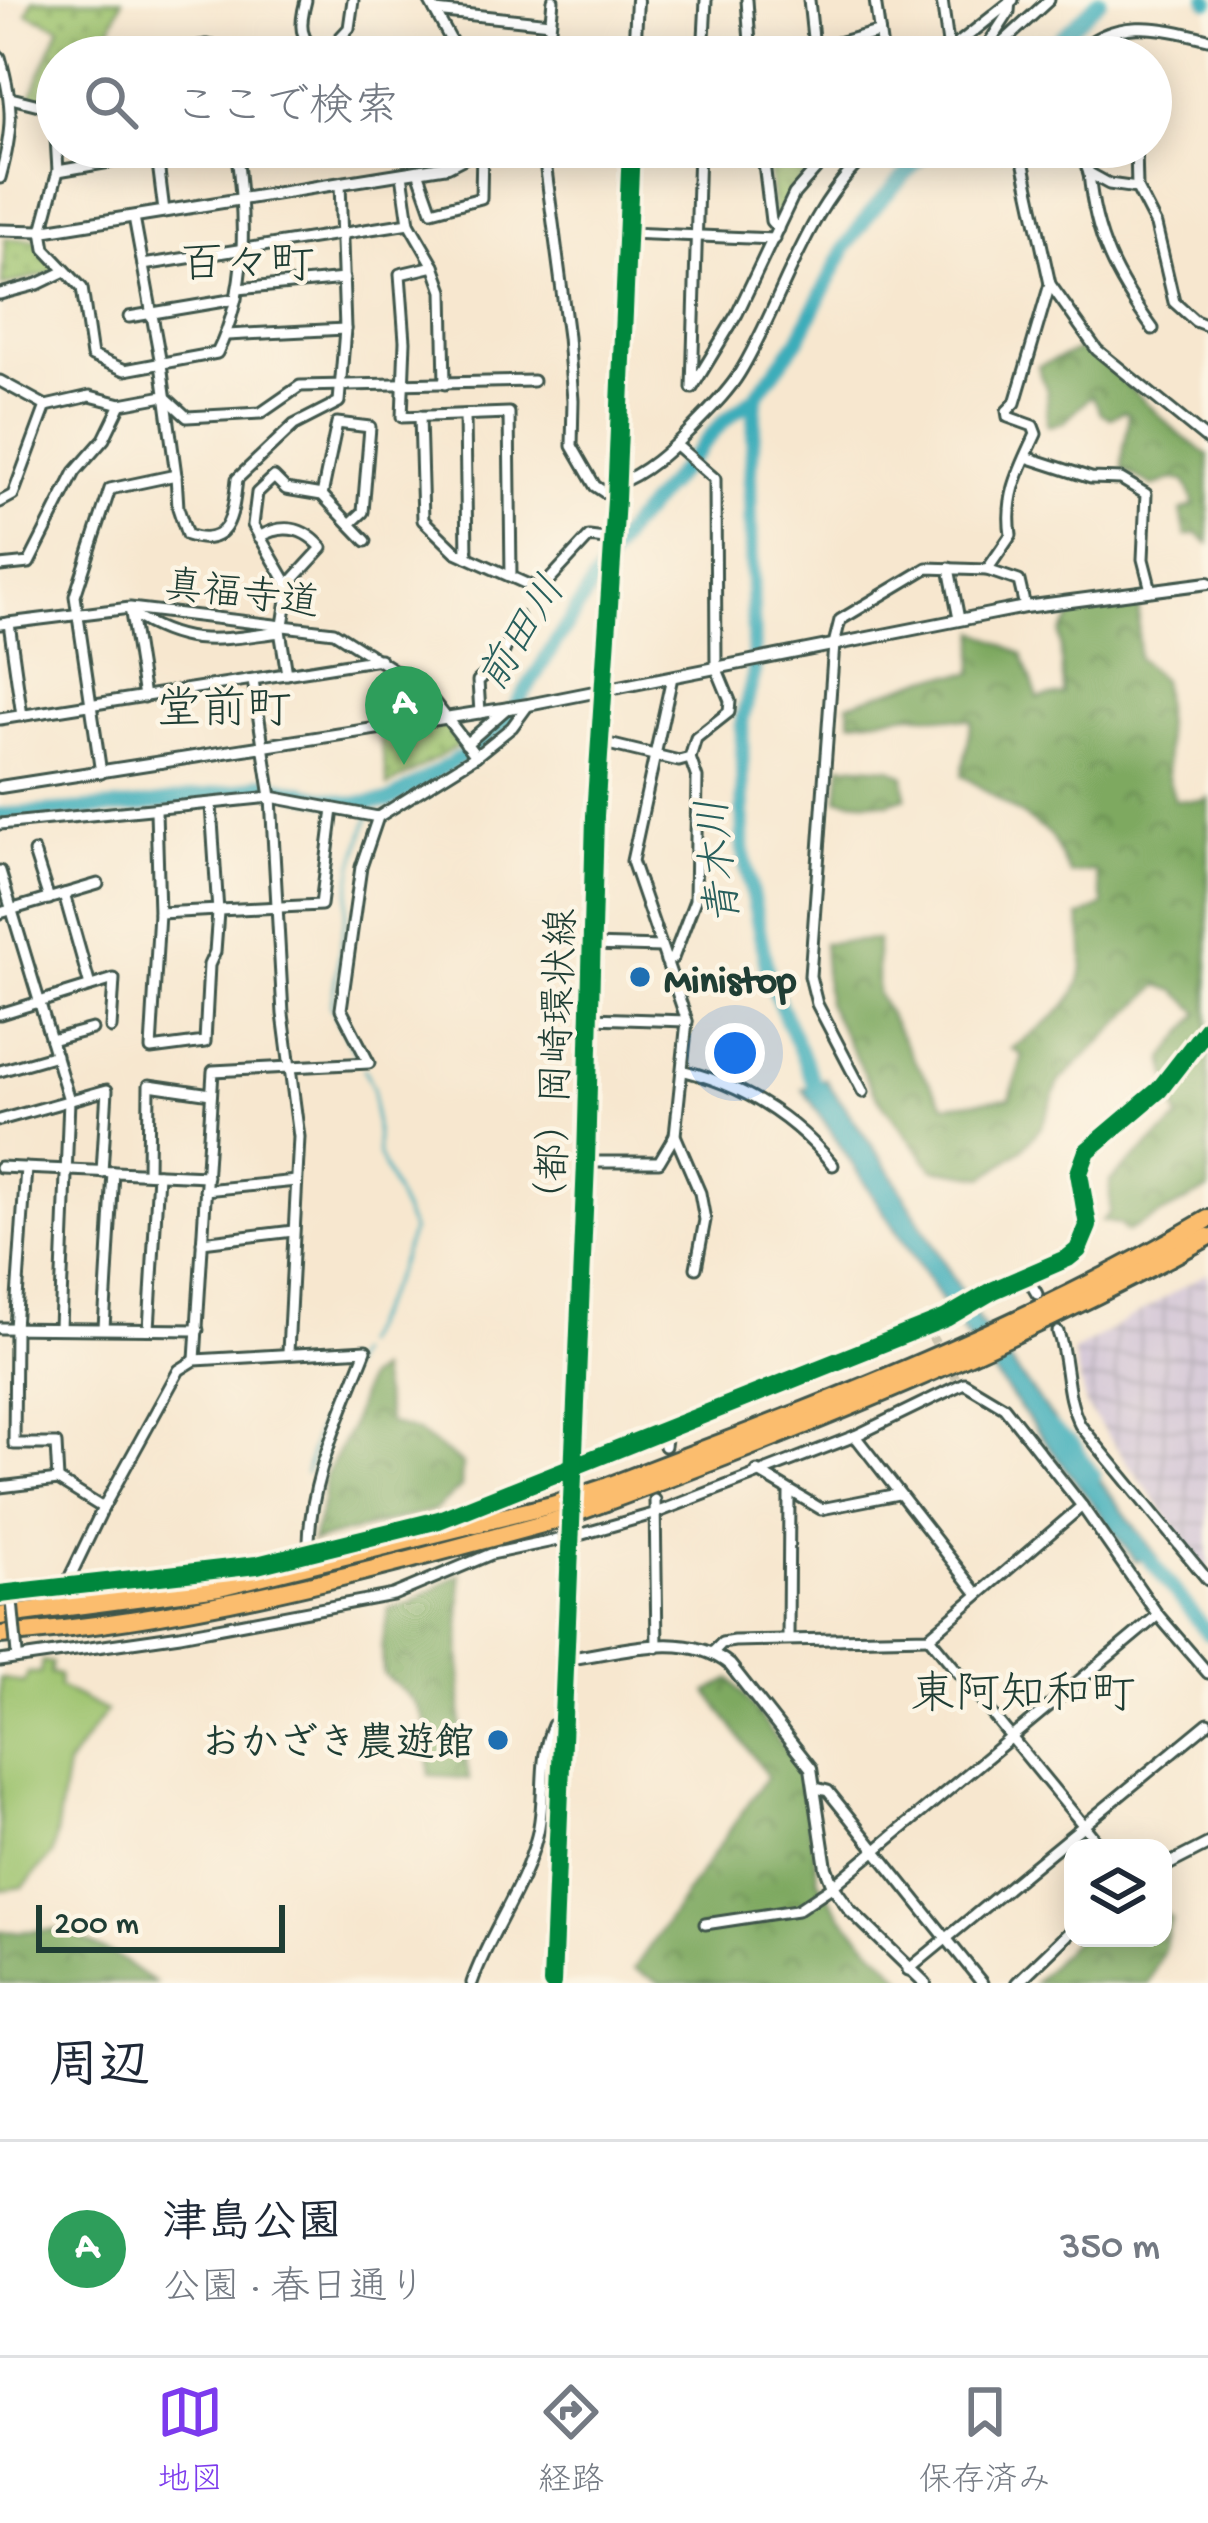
<!DOCTYPE html>
<html lang="ja">
<head>
<meta charset="utf-8">
<style>
	:root { --surface:#fff; --page:#f2f2f3; --text:#1f2937; --muted:#747a83; --line:#e0e1e3; --accent:#7c3aed }
	body { margin:0; font-family:"Gochi Hand","Klee One",sans-serif; background:var(--page); color:var(--text) }
	.controls { position:absolute; right:36px; bottom:36px; display:grid; overflow:hidden; border-radius:24px; box-shadow:0 6px 30px #0003 }
	.controls button { width:108px; height:108px; display:grid; place-items:center; padding:0; border:0; border-bottom:3px solid var(--line); background:var(--surface); color:var(--text); font:60px sans-serif }
	.scale { position:absolute; left:36px; bottom:30px; width:249px; box-sizing:border-box; padding-left:12px; border:6px solid #1f3d34; border-top:0; font-size:33px; line-height:42px; white-space:nowrap; color:#1f3d34; -webkit-text-stroke:9px #fcf5e5; paint-order:stroke }
	.you { position:absolute; left:735px; top:1053px; width:42px; height:42px; margin:-30px; border:9px solid #fff; border-radius:50%; background:#1a73e8; box-shadow:0 0 0 18px #1a73e833 }
	.badge { display:grid; place-items:center; width:78px; height:78px; border-radius:50%; background:var(--accent); color:#fff; font-size:39px; font-weight:700 }
	.pin { position:absolute; translate:-50% -99px; filter:drop-shadow(0 3px 6px #0008) }
	.pin::after { content:''; position:absolute; top:63px; width:42px; height:36px; background:inherit; clip-path:polygon(0 0,100% 0,50% 100%) }
	.list { margin:0; padding:0; list-style:none }
	h2 { display:flex; justify-content:space-between; align-items:center; height:156px; margin:0; padding:0 48px; font-size:51px }
	h2 small { font-size:39px; font-weight:400; color:var(--muted) }
	.list li { display:grid; grid-template-columns:78px 1fr auto; gap:36px; align-items:center; box-sizing:border-box; height:216px; padding:0 48px; border-top:3px solid var(--line) }
	.list b { display:block; font-size:45px; white-space:nowrap }
	.list p { margin:0; font-size:39px; white-space:nowrap; color:var(--muted) }
	.list em { font-size:39px; font-style:normal; color:var(--muted) }
	.icon { flex:none; width:66px; height:66px; fill:none; stroke:currentColor; stroke-width:2; stroke-linecap:round; stroke-linejoin:round }
	.map { position:relative; flex:none; width:1208px; height:1983px; overflow:hidden }
	.search { position:absolute; background:var(--surface); box-shadow:0 6px 30px #0003; left:36px; right:36px; top:36px; height:132px; display:flex; align-items:center; gap:30px; box-sizing:border-box; padding:0 42px; border-radius:66px; color:var(--muted); font-size:45px }
	.sheet { height:372px; background:var(--surface) }
	nav { display:flex; justify-content:space-around; align-items:center; box-sizing:border-box; height:168px; border-top:3px solid var(--line); background:var(--surface); font-size:33px; color:var(--muted) }
	nav a { display:grid; justify-items:center; gap:6px }
	nav .on { color:var(--accent) }
	.map>svg:first-child { display:block }
	.industrial { fill:url(#industrial-grid) }
	.grass { fill:#9dc36e; stroke:#5e8051; stroke-width:3 }
	.forest { fill:url(#forest-crowns); stroke:#4e734a; stroke-width:3 }
	.park { fill:url(#park-dots); stroke:#5e8051; stroke-width:3 }
	.water { fill:#3eadba; stroke:#2e7577; stroke-width:3 }
	.lines { fill:none; stroke-linecap:round; stroke-linejoin:round }
	.stream { stroke:#3eadba; stroke-width:3 }
	.river { stroke:#3eadba; stroke-width:15 }
	.minor-tunnel { stroke:#ccc5b0; stroke-width:9; stroke-dasharray:9 4.5; stroke-linecap:butt }
	.minor-casing { stroke:#3f564b; stroke-width:15 }
	.tertiary-casing { stroke:#3f564b; stroke-width:16 }
	.motorway-casing { stroke:#3f564b; stroke-width:22 }
	.minor { stroke:#fff; stroke-width:9 }
	.tertiary { stroke:#fff; stroke-width:10 }
	.motorway { stroke:#fbbd6e; stroke-width:16 }
	.minor-bridge-casing { stroke:#3f564b; stroke-width:15; stroke-linecap:butt }
	.motorway-bridge-casing { stroke:#3f564b; stroke-width:22; stroke-linecap:butt }
	.minor-bridge { stroke:#fff; stroke-width:9 }
	.motorway-bridge { stroke:#fbbd6e; stroke-width:16 }
	.cycleway-casing { stroke:#fcf5e5; stroke-width:26 }
	.cycleway { stroke:#00873e; stroke-width:18 }
	.poi-dot { fill:#1f6fb2; stroke:#fcf5e5; stroke-width:4.5 }
	.labels { text-anchor:middle; stroke-width:9; stroke-linejoin:round; paint-order:stroke }
	.street-label { font-size:39px; fill:#1f3d34; stroke:#fcf5e5 }
	.poi-label { font-size:39px; font-weight:bold; fill:#1f3d34; stroke:#fcf5e5; text-anchor:start }
	.water-label { font-size:42px; font-style:italic; fill:#285f5c; stroke:#fcf5e5 }
	.quarter-label { font-size:45px; fill:#1f3d34; stroke:#fcf5e5 }
</style>
</head>
<body>
<div class="map">
<svg width="1208" height="1983" viewBox="0 0 1208 1983">
	<defs>
		<pattern id="industrial-grid" width="8" height="8" patternUnits="userSpaceOnUse" patternTransform="scale(3)"><rect width="8" height="8" fill="#ccbed4"/><path d="M0 4h8M4 0v8" fill="none" stroke="#a59cad"/></pattern>
		<pattern id="forest-crowns" width="20" height="18" patternUnits="userSpaceOnUse" patternTransform="scale(3)"><rect width="20" height="18" fill="#7ea961"/><path d="M2 6a3 3 0 1 1 6 0M12 15a3 3 0 1 1 6 0" fill="none" stroke="#678b51"/></pattern>
		<pattern id="park-dots" width="8" height="8" patternUnits="userSpaceOnUse" patternTransform="scale(3)"><rect width="8" height="8" fill="#9dc36e"/><path d="M2 2h.1M6 6h.1" fill="none" stroke="#7fa05b" stroke-width="1.8" stroke-linecap="round"/></pattern>
	</defs>
	<rect width="100%" height="100%" fill="#fcf5e5"/>
	<filter id="ink" filterUnits="userSpaceOnUse"><feTurbulence type="fractalNoise" baseFrequency=".00833" numOctaves="2"/><feDisplacementMap in="SourceGraphic" scale="24" xChannelSelector="R" yChannelSelector="G"/><feConvolveMatrix kernelMatrix="1 2 1 2 8 2 1 2 1" color-interpolation-filters="sRGB"/></filter>
	<filter id="wash" filterUnits="userSpaceOnUse"><feTurbulence type="fractalNoise" baseFrequency=".004" numOctaves="4" result="noise"/><feDisplacementMap in="SourceGraphic" scale="48" xChannelSelector="R" yChannelSelector="G"/><feGaussianBlur stdDeviation="2.7" result="paint"/><feColorMatrix in="noise" values="0 0 0 0 0 0 0 0 0 0 0 0 0 0 0 0 0 1.4 0 .05"/><feComposite in="paint" operator="in"/></filter>
	<g filter="url(#wash)">
		<rect width="100%" height="100%" fill="#f7e7cf"/>
		<path class="industrial" d="M1208 1272V1572L1086 1406 1073 1352Z"/>
		<path class="grass" d="M42 1661 52 1663 50 1673 59 1675V1687L106 1711 67 1766 53 1853 23 1887 0 1890V1678L24 1683 28 1673H40Z"/>
		<g class="forest">
			<path d="M1087 347 1180 435 1208 455V543L1198 533 1186 536 1181 511 1195 505 1185 481 1173 479 1153 486 1123 470C1120 449 1130 434 1128 413L1123 411 1111 418 1101 413 1092 395 1063 423 1047 426V391L1038 366Z"/>
			<path d="M1139 605 1138 658 1162 680 1168 778 1175 800 1202 801 1208 798V1190L1126 1232 1119 1224 1102 1221 1110 1213V1181L1178 1119 1164 1058 1200 1013 1176 991 1159 985 1059 1082 1042 1126 1020 1151 985 1177 933 1169 876 1095 827 1003 823 943 877 940V993L913 1058 945 1105 1010 1098 1023 1056 1012 1049C1070 1004 1094 996 1079 917L1104 905 1095 871 1070 874 1050 834 962 775 972 720 911 714 851 721 848 704 931 677 973 673 977 631 1022 654 1038 698 1063 694 1060 634 1074 613Z"/>
			<path d="M841 765 890 768 904 776 906 797 889 803 838 799Z"/>
			<path d="M378 1371 389 1423 416 1431 462 1464 461 1487 435 1510 312 1542 323 1502 325 1477 350 1429 365 1380Z"/>
			<path d="M460 1574 461 1726 469 1779 429 1775C429 1718 429 1711 383 1674L382 1643 389 1608 409 1603Z"/>
			<path d="M731 1679 800 1769 818 1880 842 1917 907 1983H661L634 1969 767 1776 708 1692Z"/>
			<path d="M1163 1912 1171 1919 1164 1950 1148 1983H1034L1077 1938H1163Z"/>
			<path d="M65 1930 121 1959 155 1983H0V1932Z"/>
		</g>
		<g class="park">
			<path d="M33 0H122L99 57H57V84L42 102 31 96 60 27 27 14Z"/>
			<path d="M766 147H824L822 156 794 188 779 220 775 219Z"/>
			<path d="M5 239H35L57 271 2 286Z"/>
			<path d="M446 724 461 744 388 786 380 735Z"/>
		</g>
		<path class="water" d="M825 1079 890 1171 979 1321 1157 1556 1136 1561 960 1329 803 1089Z"/>
		<g class="lines">
			<g class="stream">
				<path d="M359 1061 331 1006 354 864 372 805"/>
				<path d="M360 1344 394 1279 412 1231 378 1153 373 1088 364 1069"/>
				<path d="M306 1473 316 1433 355 1353"/>
			</g>
			<g class="river">
				<path d="M1207 0 1208 1"/>
				<path d="M1040 57 1100 0"/>
				<path d="M0 815 136 806 237 791 261 783 352 804 389 801 466 754 505 723 625 533 722 423 756 396"/>
				<path d="M821 1099 769 979 743 850 742 721 754 673 750 484 756 396 798 340 846 246 873 209 931 147"/>
				<path d="M1050 1427 1073 1444 1093 1476"/>
				<path d="M1135 1541 1208 1633"/>
			</g>
		</g>
	</g>
	<g filter="url(#ink)">
		<g class="lines">
			<path class="minor-tunnel" d="M931 1335 956 1378"/>
			<g class="minor-casing">
				<g id="minor">
					<path d="M306 0C299 27 299 36 319 57"/>
					<path d="M429 0 460 57"/>
					<path d="M747 0 751 57"/>
					<path d="M809 0 815 57"/>
					<path d="M875 0 883 57"/>
					<path d="M942 0 949 51"/>
					<path d="M435 11 550 23"/>
					<path d="M0 57C14 106 13 130 0 178"/>
					<path d="M134 57 206 45 284 57"/>
					<path d="M322 57 349 28 353 0"/>
					<path d="M547 57 553 0"/>
					<path d="M703 57 706 0"/>
					<path d="M941 57 1013 0"/>
					<path d="M980 57 1009 12 1010 0"/>
					<path d="M987 57 1049 0"/>
					<path d="M1073 57C1111 16 1160 26 1208 39"/>
					<path d="M11 98 43 106 55 121 58 171 42 231 45 249 82 288 92 356 125 370 217 353C249 289 245 216 236 147"/>
					<path d="M43 106 57 92"/>
					<path d="M156 147 164 211"/>
					<path d="M543 147 568 337 573 400 572 446 595 486 616 500"/>
					<path d="M699 147 692 388 737 314 794 194 835 147"/>
					<path d="M762 147 771 221 778 229"/>
					<path d="M1020 147 1050 284 1097 350 1208 440"/>
					<path d="M1079 147 1089 173 1109 184 1137 188"/>
					<path d="M1136 147 1137 188 1156 225 1174 302 1195 321 1208 326"/>
					<path d="M58 171 196 147"/>
					<path d="M418 171 432 211 481 198 482 147"/>
					<path d="M1089 173C1095 238 1116 278 1153 329"/>
					<path d="M402 174 409 223 434 266 443 291 445 384"/>
					<path d="M0 230 42 231"/>
					<path d="M627 233 774 239"/>
					<path d="M143 265 409 223"/>
					<path d="M434 266 400 274 405 341 402 417 509 413 511 576"/>
					<path d="M238 289 344 279"/>
					<path d="M0 294 38 284 65 271"/>
					<path d="M129 317 236 299"/>
					<path d="M227 335 345 329"/>
					<path d="M0 381 46 406"/>
					<path d="M164 396 187 417 261 413 300 386 533 381"/>
					<path d="M465 415 467 557"/>
					<path d="M420 416 423 520 456 552 540 590 589 537 613 540"/>
					<path d="M1026 457 1091 478 1121 479 1146 494 1143 559 1151 590"/>
					<path d="M176 475 178 508 187 535C231 550 233 512 237 479L294 425 339 402 345 329 340 183"/>
					<path d="M616 484C645 474 669 451 690 430 707 412 726 395 739 374 785 299 805 203 876 147"/>
					<path d="M322 495 337 423 370 427 363 512 350 524"/>
					<path d="M0 502 13 495 46 406 90 396 121 404 164 396"/>
					<path d="M259 537C283 523 304 527 322 548L288 585"/>
					<path d="M0 566 29 563 75 472 104 439 121 404"/>
					<path d="M949 568 959 619"/>
					<path d="M987 570 1011 535C1005 495 1020 469 1036 434L1033 426 1008 417 1007 411 1015 403 1050 284"/>
					<path d="M131 613C187 649 217 640 280 632"/>
					<path d="M131 613 144 697"/>
					<path d="M9 623 22 716"/>
					<path d="M0 624 130 608 334 632 424 689 476 756"/>
					<path d="M283 625 289 587 253 525 257 493 274 477 286 489 322 495 366 541"/>
					<path d="M280 630 287 674"/>
					<path d="M672 677 632 861 687 1021 675 1135 700 1193 705 1220 696 1268"/>
					<path d="M253 680 271 797 283 1014 299 1137 288 1352"/>
					<path d="M480 713 478 681 499 663 519 617"/>
					<path d="M0 719 380 659"/>
					<path d="M600 742 679 761 690 758 696 738 729 712 730 701 716 667 715 479 676 445"/>
					<path d="M466 744 507 708"/>
					<path d="M101 773 75 596 110 489 176 475 161 364 134 217"/>
					<path d="M156 811 159 913 151 1049 205 1042 209 965 215 952 218 912 211 805"/>
					<path d="M0 824 271 797 378 817"/>
					<path d="M34 852 49 899"/>
					<path d="M0 871 69 1100 60 1327"/>
					<path d="M64 894 90 986"/>
					<path d="M0 913 98 884"/>
					<path d="M159 913 321 905 333 809"/>
					<path d="M591 945 661 947"/>
					<path d="M666 961 673 958 695 900 697 778 690 758"/>
					<path d="M0 1014 114 979 111 1028"/>
					<path d="M591 1018 687 1021"/>
					<path d="M51 1040 92 1029"/>
					<path d="M0 1071 56 1055"/>
					<path d="M685 1071C744 1086 794 1117 833 1165"/>
					<path d="M863 1092 817 1004 810 976 834 644 840 620 927 568 987 570 1019 581 1025 607"/>
					<path d="M0 1120 107 1090 102 1172"/>
					<path d="M586 1162H659L675 1135"/>
					<path d="M0 1167 207 1176"/>
					<path d="M26 1168 15 1328 14 1444H56L58 1480"/>
					<path d="M148 1173 149 1085 211 1094"/>
					<path d="M205 1190 296 1181"/>
					<path d="M202 1242 293 1231"/>
					<path d="M1027 1277 1037 1294"/>
					<path d="M0 1328 198 1330"/>
					<path d="M104 1328 113 1172"/>
					<path d="M149 1329 158 1174"/>
					<path d="M1058 1332C1069 1363 1064 1394 1080 1425L1208 1580"/>
					<path d="M195 1360 213 1071 369 1063 341 1009 361 867 378 817 476 756 512 727 528 705"/>
					<path d="M855 1436 978 1594"/>
					<path d="M665 1446 667 1431"/>
					<path d="M757 1471 821 1509 898 1494"/>
					<path d="M0 1487 58 1480 103 1508"/>
					<path d="M655 1500 657 1647"/>
					<path d="M0 1594 65 1587 103 1508 179 1370 195 1360 366 1350C340 1417 306 1485 309 1558"/>
					<path d="M929 1637 1102 1848"/>
					<path d="M788 1639 789 1493"/>
					<path d="M714 1651 722 1643 734 1641 929 1637 1082 1506"/>
					<path d="M0 1661 180 1635 393 1595 491 1554 572 1537 653 1514 855 1436 964 1383 1004 1407 1082 1506 1158 1615 1208 1673"/>
					<path d="M816 1788 828 1791 982 1983"/>
					<path d="M705 1924 797 1910 833 1886 1158 1615"/>
					<path d="M908 1970 1208 1723"/>
					<path d="M472 1983C489 1933 524 1888 537 1836 547 1799 537 1761 553 1725L565 1721"/>
				</g>
			</g>
			<g class="tertiary-casing">
				<g id="tertiary">
					<path d="M634 57 637 0"/>
					<path d="M789 57 879 32"/>
					<path d="M42 231 448 166 485 147"/>
					<path d="M0 787 528 705 1025 607 1208 583"/>
					<path d="M65 1587 257 1565 439 1520 946 1318 994 1290 1068 1258 1078 1250 1088 1226 1079 1173 1087 1151 1159 1090 1208 1027"/>
					<path d="M567 1659C618 1652 687 1629 730 1665L811 1768 826 1868 833 1886 850 1910 925 1983"/>
					<path d="M1163 1867 1208 1844"/>
					<path d="M552 1983 586 1162 595 816 616 500 631 147"/>
					<path d="M1017 1983 1073 1929"/>
				</g>
			</g>
			<g class="motorway-casing">
				<g id="motorway">
					<path d="M603 1488C810 1409 1017 1332 1208 1219"/>
					<path d="M606 1502C815 1424 1011 1345 1208 1237"/>
					<path d="M0 1616 219 1587 552 1505"/>
					<path d="M0 1635C190 1621 371 1571 554 1521"/>
				</g>
			</g>
			<use href="#minor" class="minor"/>
			<use href="#tertiary" class="tertiary"/>
			<use href="#motorway" class="motorway"/>
			<g class="minor-bridge-casing">
				<path id="minor-bridge" d="M12 1601 17 1654"/>
			</g>
			<g class="motorway-bridge-casing">
				<g id="motorway-bridge">
					<path d="M552 1505 603 1488"/>
					<path d="M554 1521 606 1502"/>
				</g>
			</g>
			<use href="#minor-bridge" class="minor-bridge"/>
			<use href="#motorway-bridge" class="motorway-bridge"/>
			<g class="cycleway-casing">
				<g id="cycleway">
					<path d="M0 1594 257 1565 439 1520 946 1318 994 1290 1068 1258 1078 1250 1088 1226 1079 1173 1087 1151 1159 1090 1208 1027"/>
					<path d="M552 1983 586 1162 595 816 616 500 631 147"/>
				</g>
			</g>
			<use href="#cycleway" class="cycleway"/>
		</g>
	</g>
	<g class="poi-dot">
		<circle cx="640" cy="977" r="12"/>
		<circle cx="498" cy="1740" r="12"/>
	</g>
	<g class="labels">
		<g class="street-label">
			<text transform="translate(242 591) rotate(7)" y="14">真福寺道</text>
			<text transform="translate(554 1064) rotate(-88)" y="14">（都）岡崎環状線</text>
		</g>
		<g class="poi-label">
			<text x="664" y="991">Ministop</text>
			<text x="474" y="1754" text-anchor="end">おかざき農遊館</text>
		</g>
		<g class="water-label">
			<text transform="translate(519 632) rotate(-58)" y="15">前田川</text>
			<text transform="translate(716 862) rotate(-96)" y="15">青木川</text>
		</g>
		<g class="quarter-label">
			<text x="247" y="277">百々町</text>
			<text x="224" y="722">堂前町</text>
			<text x="1023" y="1707">東阿知和町</text>
		</g>
	</g>
</svg>
<div class="controls">
<button><svg class="icon" aria-label="layers" viewBox="0 0 24 24"><path d="M12 4l9 5-9 5-9-5zM3 14l9 5 9-5"/></svg></button>
</div>
<div class="scale">200 m</div>
<div class="you"></div>
<div class="pin badge" style="left:404px;top:765px;background:#2e9e5b">A</div>
<div class="search"><svg class="icon" aria-label="search" viewBox="0 0 24 24"><circle cx="10" cy="10" r="6"/><path d="M15 15l6 6"/></svg>ここで検索</div>
</div>
<section class="sheet">
<h2>周辺<small></small></h2>
<ul class="list">
<li><span class="badge" style="background:#2e9e5b">A</span><div><b>津島公園</b><p>公園 · 春日通り</p></div><em>350 m</em></li>
</ul>
</section>
<nav>
<a class="on"><svg class="icon" aria-label="map" viewBox="0 0 24 24"><path d="M3 6l6-2 6 2 6-2v14l-6 2-6-2-6 2zM9 4v14M15 6v14"/></svg>地図</a>
<a><svg class="icon" aria-label="directions" viewBox="0 0 24 24"><path d="M12 3l9 9-9 9-9-9zM9 14v-3h6M13 9l2 2-2 2"/></svg>経路</a>
<a><svg class="icon" aria-label="saved" viewBox="0 0 24 24"><path d="M7 4h10v16l-5-4-5 4z"/></svg>保存済み</a>
</nav>
</body>
</html>
